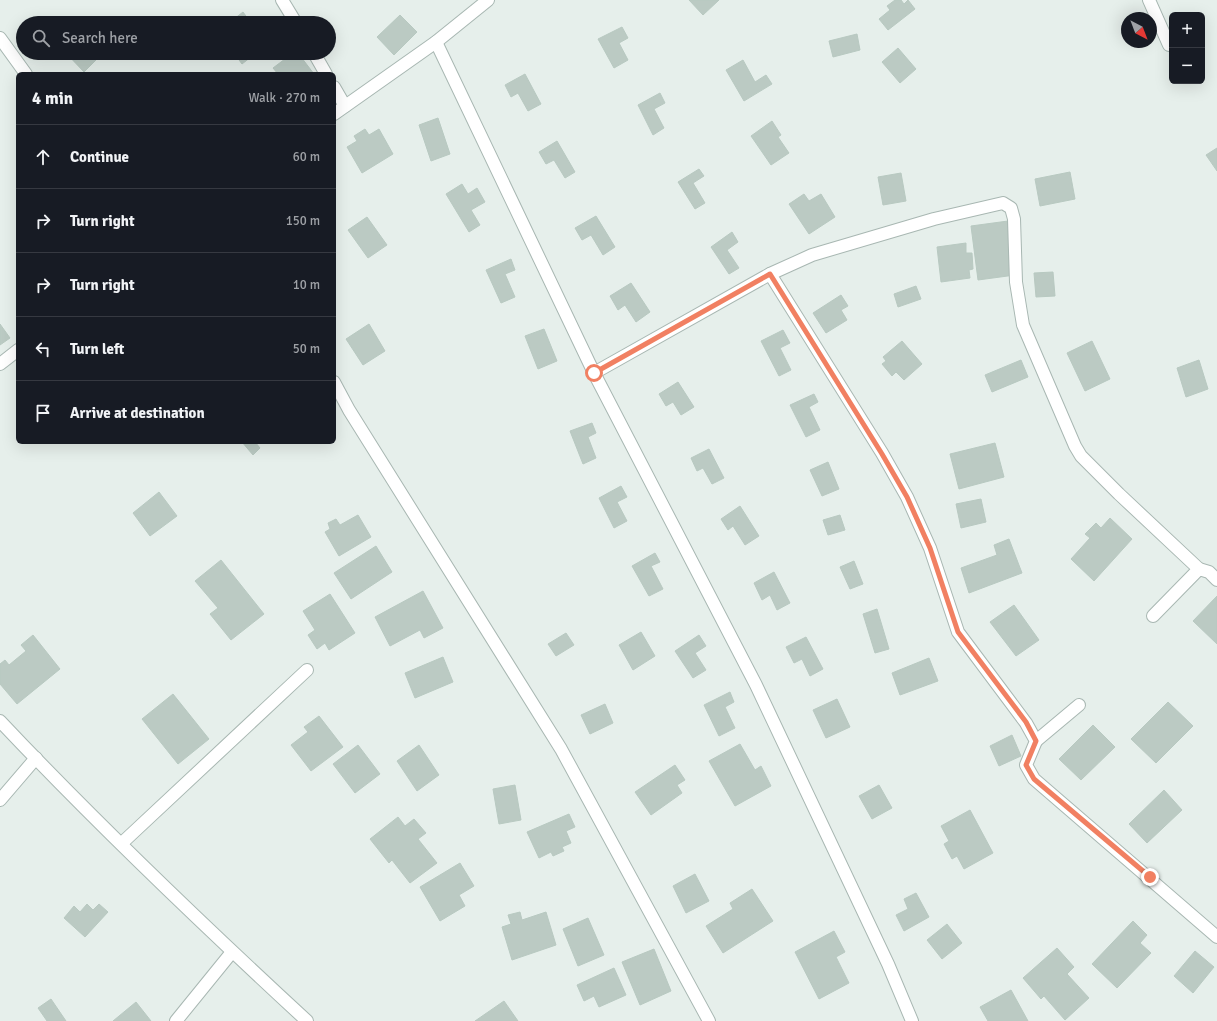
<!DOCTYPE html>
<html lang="en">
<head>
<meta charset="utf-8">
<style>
	:root { --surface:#171b24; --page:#242831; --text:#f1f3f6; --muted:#9ea1a6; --line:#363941 }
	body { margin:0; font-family:Signika,sans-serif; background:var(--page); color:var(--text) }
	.controls { position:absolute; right:12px; top:12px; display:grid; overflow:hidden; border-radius:6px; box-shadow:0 4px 16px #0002 }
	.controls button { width:36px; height:36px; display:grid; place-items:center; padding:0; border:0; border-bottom:1px solid var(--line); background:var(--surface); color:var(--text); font:20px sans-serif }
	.compass { position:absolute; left:1121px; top:12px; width:36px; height:36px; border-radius:50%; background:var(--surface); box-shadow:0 4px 16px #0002; rotate:138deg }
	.stop { position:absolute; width:12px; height:12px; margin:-9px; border:3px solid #f18062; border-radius:50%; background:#fff }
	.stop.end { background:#f18062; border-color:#fff; box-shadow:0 1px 4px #0008 }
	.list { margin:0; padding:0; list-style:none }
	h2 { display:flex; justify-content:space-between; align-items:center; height:52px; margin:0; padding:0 16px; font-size:17px }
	h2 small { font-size:13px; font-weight:400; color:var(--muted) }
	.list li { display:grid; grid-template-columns:26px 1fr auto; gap:12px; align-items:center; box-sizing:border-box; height:64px; padding:0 16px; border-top:1px solid var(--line) }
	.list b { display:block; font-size:15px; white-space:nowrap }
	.list em { font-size:13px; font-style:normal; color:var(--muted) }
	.icon { flex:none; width:22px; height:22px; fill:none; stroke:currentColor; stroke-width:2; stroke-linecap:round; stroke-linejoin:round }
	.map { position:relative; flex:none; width:1217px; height:1021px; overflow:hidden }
	.search { position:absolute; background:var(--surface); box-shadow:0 4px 16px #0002; left:16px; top:16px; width:320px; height:44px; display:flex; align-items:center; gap:10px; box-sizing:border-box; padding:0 14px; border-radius:22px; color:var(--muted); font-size:15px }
	.panel { position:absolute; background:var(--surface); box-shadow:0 4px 16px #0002; left:16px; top:72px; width:320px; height:372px; border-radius:6px }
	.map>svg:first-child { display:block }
	.building { fill:#bbcac3; stroke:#b8c9c1 }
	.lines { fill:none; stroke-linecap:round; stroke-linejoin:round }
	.minor-casing { stroke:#a8b7b2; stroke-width:14 }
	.minor { stroke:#fff; stroke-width:12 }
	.route { stroke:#f18062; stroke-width:5 }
</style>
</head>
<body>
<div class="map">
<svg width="1217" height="1021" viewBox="0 0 1217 1021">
	<rect width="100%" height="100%" fill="#e6efeb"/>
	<g class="building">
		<path d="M689 0H719L703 15Z"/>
		<path d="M895 0H901L904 4 908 0 915 9 888 30 879 19 890 10 887 6Z"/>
		<path d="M243 12 251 23H229Z"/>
		<path d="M400 15 417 32 394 55 377 37Z"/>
		<path d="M622 27 628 38 619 43 628 60 614 68 598 39Z"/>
		<path d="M857 34 860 50 833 57 829 41Z"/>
		<path d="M898 48 916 69 900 83 882 62Z"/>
		<path d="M66 53H103L84 72Z"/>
		<path d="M234 53H256L242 64Z"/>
		<path d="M293 53H298L314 74H278L273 68Z"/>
		<path d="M743 60 755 82 766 75 772 84 744 101 726 70Z"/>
		<path d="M525 74 541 104 528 111 518 93 511 97 505 85Z"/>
		<path d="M660 93 665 103 654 109 664 128 653 135 638 105Z"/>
		<path d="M438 118 450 154 431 161 419 125Z"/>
		<path d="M772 121 781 135 778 137 789 153 771 165 751 136Z"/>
		<path d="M365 129 369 135 379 129 393 154 362 173 347 147 357 141 354 136Z"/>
		<path d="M557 141 575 172 565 178 554 160 546 164 539 152Z"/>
		<path d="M1217 148V171L1206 155Z"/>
		<path d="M699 169 704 176 693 183 705 203 695 209 678 182Z"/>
		<path d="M1070 172 1075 199 1040 206 1035 179Z"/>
		<path d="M901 173 906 201 883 205 878 177Z"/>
		<path d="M462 184 468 194 477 188 485 202 471 210 480 225 469 232 446 194Z"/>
		<path d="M804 194 809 201 821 194 835 217 809 234 789 204Z"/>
		<path d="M596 216 615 247 603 255 591 235 582 240 575 228Z"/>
		<path d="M367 217 387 245 368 258 348 230Z"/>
		<path d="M1008 221 1015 275 978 280 971 226Z"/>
		<path d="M732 232 738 242 727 250 739 268 729 274 711 247Z"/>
		<path d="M966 243V253H972L973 269 969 270 970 278 941 282 937 247Z"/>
		<path d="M511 259 515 270 505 274 515 297 501 303 486 270Z"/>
		<path d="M1053 272 1055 296 1036 297 1034 273Z"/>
		<path d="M631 283 650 312 636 322 625 305 618 310 610 296Z"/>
		<path d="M916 286 921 299 898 307 894 294Z"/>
		<path d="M841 295 848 306 841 310 847 320 826 333 813 313Z"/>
		<path d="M0 324 10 338 0 345Z"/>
		<path d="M369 324 385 351 363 365 346 339Z"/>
		<path d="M544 329 557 361 538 369 525 336Z"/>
		<path d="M783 330 790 343 780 348 791 370 779 376 761 341Z"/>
		<path d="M902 341 922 364 904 380 896 372 892 376 882 364 886 361 883 357Z"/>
		<path d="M1092 341 1110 379 1085 391 1067 353Z"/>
		<path d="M1021 360 1028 377 992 392 985 375Z"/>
		<path d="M1199 360 1208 389 1186 397 1177 368Z"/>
		<path d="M678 382 694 407 681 415 673 402 666 406 659 394Z"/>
		<path d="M814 394 818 402 809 407 820 430 806 437 790 405Z"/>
		<path d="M592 423 596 433 588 437 596 458 583 464 570 431Z"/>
		<path d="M242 442H255L260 448 253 455Z"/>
		<path d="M995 443 1004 477 959 489 950 454Z"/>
		<path d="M709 449 724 478 712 484 703 468 697 471 691 458Z"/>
		<path d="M828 462 839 489 822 496 810 470Z"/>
		<path d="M621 486 627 497 617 502 627 521 614 528 599 498Z"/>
		<path d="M159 492 177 516 150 536 133 513Z"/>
		<path d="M981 499 986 522 961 528 956 504Z"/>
		<path d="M740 506 759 536 745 545 733 526 728 530 721 519Z"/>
		<path d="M358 515 371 537 339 556 325 532 330 529 328 523 336 519 340 525Z"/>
		<path d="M840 515 845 530 828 535 823 520Z"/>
		<path d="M1110 518 1132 539 1094 581 1071 559 1090 538 1085 534 1096 523 1101 528Z"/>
		<path d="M1009 539 1022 573 969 593 961 568 997 555 994 545Z"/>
		<path d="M376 546 392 572 351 599 334 573Z"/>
		<path d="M655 553 660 562 651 566 663 589 649 596 632 566Z"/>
		<path d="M221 560 264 614 231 640 210 614 218 608 195 581Z"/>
		<path d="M854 561 863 584 850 589 840 567Z"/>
		<path d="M774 572 790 603 777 610 770 595 762 600 754 583Z"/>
		<path d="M423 591 443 628 424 638 420 630 390 646 375 617Z"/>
		<path d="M330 594 355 633 329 650 325 643 317 649 308 635 315 630 303 611Z"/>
		<path d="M1217 596V644L1193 621Z"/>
		<path d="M1014 605 1039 640 1016 656 990 622Z"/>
		<path d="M877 609 889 649 875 653 863 614Z"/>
		<path d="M641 632 655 656 633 670 619 645Z"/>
		<path d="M566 633 574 645 556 656 548 644Z"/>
		<path d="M33 635 60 669 17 704 0 684V664L5 660 9 665 26 651 21 645Z"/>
		<path d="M699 635 706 646 695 653 706 670 693 678 675 651Z"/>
		<path d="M806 637 823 669 810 676 802 659 794 663 786 647Z"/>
		<path d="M443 657 453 682 415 698 405 673Z"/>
		<path d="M929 658 938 681 900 695 892 673Z"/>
		<path d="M730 692 734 702 725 707 735 728 719 736 704 705Z"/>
		<path d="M173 694 209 739 178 764 142 719Z"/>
		<path d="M837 699 850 727 826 738 813 710Z"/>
		<path d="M1168 702 1193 726 1156 763 1131 739Z"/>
		<path d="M605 704 613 723 590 734 581 715Z"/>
		<path d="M319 716 343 747 311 771 291 745 308 732 304 727Z"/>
		<path d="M1093 725 1115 747 1081 780 1059 759Z"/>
		<path d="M1012 735 1021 756 999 766 990 746Z"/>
		<path d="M740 744 755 770 761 766 771 786 735 806 709 761Z"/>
		<path d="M358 745 380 774 355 793 333 764Z"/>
		<path d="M419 745 439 775 417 791 397 761Z"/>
		<path d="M675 765 685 780 677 785 682 793 651 815 635 792Z"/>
		<path d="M515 785 521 820 499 824 493 789Z"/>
		<path d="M879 785 892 808 872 819 859 796Z"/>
		<path d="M1164 790 1182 810 1147 843 1129 824Z"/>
		<path d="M970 810 993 853 964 869 957 856 952 859 944 844 949 841 941 826Z"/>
		<path d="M569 814 575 827 566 831 571 843 562 847 564 851 553 856 551 852 539 858 527 832Z"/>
		<path d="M398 817 405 826 414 819 426 833 418 839 437 863 410 883 392 860 389 863 370 839Z"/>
		<path d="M460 863 474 886 459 895 465 906 440 921 420 887Z"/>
		<path d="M695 874 709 901 686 913 673 886Z"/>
		<path d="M752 889 773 921 723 953 706 926 733 909 730 903Z"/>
		<path d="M916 893 929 917 904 931 896 915 908 909 904 899Z"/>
		<path d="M87 904 93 910 99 904 108 912 85 937 64 918 74 906 80 912Z"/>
		<path d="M520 912 522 920 546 912 556 945 512 960 502 927 511 924 508 915Z"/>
		<path d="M588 918 604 955 578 966 563 929Z"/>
		<path d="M1133 921 1147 935 1140 943 1151 953 1117 988 1092 964Z"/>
		<path d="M947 924 962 943 942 959 927 940Z"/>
		<path d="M834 931 845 952 836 957 849 983 819 999 795 952Z"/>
		<path d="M1057 948 1074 967 1067 974 1089 998 1065 1020 1044 996 1041 999 1023 978Z"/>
		<path d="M654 949 671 991 640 1005 622 962Z"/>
		<path d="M1195 951 1214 967 1193 993 1174 976Z"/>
		<path d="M614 968 626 995 599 1007 594 996 584 1001 577 985Z"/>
		<path d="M1011 990 1028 1021H988L980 1007Z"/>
		<path d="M51 999 66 1021H47L38 1008Z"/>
		<path d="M504 1001 518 1021H475Z"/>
		<path d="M136 1002 151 1021H113Z"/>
	</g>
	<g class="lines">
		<g class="minor-casing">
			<g id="minor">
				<path d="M282 0 296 23"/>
				<path d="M1149 0 1169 45"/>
				<path d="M0 38 26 74"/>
				<path d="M436 42 594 373 756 685 888 964 912 1021"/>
				<path d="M314 53 326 74"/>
				<path d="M334 87 345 106"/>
				<path d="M334 114 436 42 488 0"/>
				<path d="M770 274 882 453 907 497 930 548 958 632 1026 723 1036 741 1026 765 1034 779 1217 937"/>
				<path d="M0 364 18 350"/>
				<path d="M594 373 770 274 812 255 934 219 1003 203 1011 208 1014 219 1016 282 1023 325 1075 446 1081 456 1119 494 1199 569"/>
				<path d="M334 382 349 410 561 749 709 1021"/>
				<path d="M1153 616 1199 569 1209 572 1217 580"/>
				<path d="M0 721C98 825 202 924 307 1021"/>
				<path d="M1036 741 1079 705"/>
				<path d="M0 800 36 758"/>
				<path d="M122 843 307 670"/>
				<path d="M176 1021 232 952"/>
			</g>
		</g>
		<use href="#minor" class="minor"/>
	</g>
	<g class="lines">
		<path class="route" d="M594 373 770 274 882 454 907 497 930 548 958 632 1026 722 1036 741 1026 765 1034 779 1150 877"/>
	</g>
</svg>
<div class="controls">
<button>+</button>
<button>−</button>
</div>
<svg class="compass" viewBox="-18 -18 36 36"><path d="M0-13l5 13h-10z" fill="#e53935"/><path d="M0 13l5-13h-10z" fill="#9ea1a6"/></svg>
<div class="stop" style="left:594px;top:373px"></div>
<div class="stop end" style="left:1150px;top:877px"></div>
<div class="search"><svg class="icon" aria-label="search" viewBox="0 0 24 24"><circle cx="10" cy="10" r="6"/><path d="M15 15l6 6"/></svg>Search here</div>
<section class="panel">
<h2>4 min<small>Walk · 270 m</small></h2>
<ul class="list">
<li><svg class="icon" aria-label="ahead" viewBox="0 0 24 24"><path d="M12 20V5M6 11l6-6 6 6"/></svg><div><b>Continue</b></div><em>60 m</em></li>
<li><svg class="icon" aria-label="right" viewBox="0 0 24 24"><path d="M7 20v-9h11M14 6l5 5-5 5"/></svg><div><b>Turn right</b></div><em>150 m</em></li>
<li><svg class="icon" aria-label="right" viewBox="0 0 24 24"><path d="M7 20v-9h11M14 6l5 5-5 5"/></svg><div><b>Turn right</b></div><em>10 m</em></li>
<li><svg class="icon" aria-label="left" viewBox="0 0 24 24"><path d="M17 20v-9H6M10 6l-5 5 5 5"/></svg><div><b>Turn left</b></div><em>50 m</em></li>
<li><svg class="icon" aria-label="arrive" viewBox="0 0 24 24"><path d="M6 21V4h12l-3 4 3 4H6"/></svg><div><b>Arrive at destination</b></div></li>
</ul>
</section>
</div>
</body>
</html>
